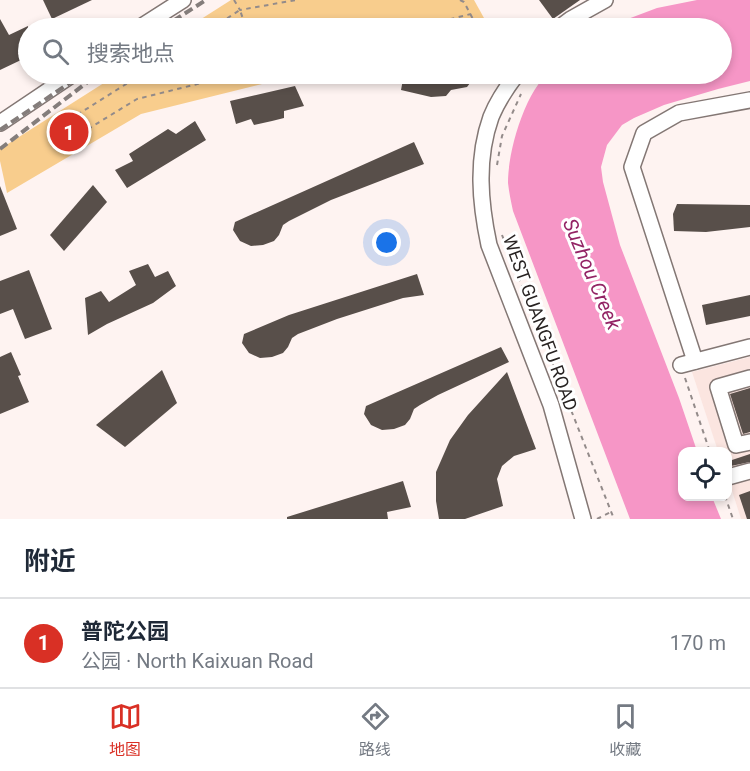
<!DOCTYPE html>
<html lang="zh">
<head>
<meta charset="utf-8">
<style>
	:root { --surface:#fff; --page:#f6f6f7; --text:#1f2937; --muted:#747a83; --line:#e0e1e3; --accent:#d93025 }
	body { margin:0; font-family:Roboto,"Noto Sans SC",sans-serif; background:var(--page); color:var(--text) }
	.controls { position:absolute; right:18px; bottom:18px; display:grid; overflow:hidden; border-radius:12px; box-shadow:0 3px 9px #0003 }
	.controls button { width:54px; height:54px; display:grid; place-items:center; padding:0; border:0; border-bottom:2px solid var(--line); background:var(--surface); color:var(--text); font:30px sans-serif }
	.you { position:absolute; left:387px; top:243px; width:21px; height:21px; margin:-15px; border:4px solid #fff; border-radius:50%; background:#1a73e8; box-shadow:0 0 0 9px #1a73e833 }
	.badge { display:grid; place-items:center; width:39px; height:39px; border-radius:50%; background:var(--accent); color:#fff; font-size:20px; font-weight:700 }
	.pin { position:absolute; translate:-50% -50%; border:3px solid #fff; box-shadow:0 2px 6px #0006 }
	.list { margin:0; padding:0; list-style:none }
	h2 { display:flex; justify-content:space-between; align-items:center; height:78px; margin:0; padding:0 24px; font-size:26px }
	h2 small { font-size:20px; font-weight:400; color:var(--muted) }
	.list li { display:grid; grid-template-columns:39px 1fr auto; gap:18px; align-items:center; box-sizing:border-box; height:90px; padding:0 24px; border-top:2px solid var(--line) }
	.list b { display:block; font-size:22px; white-space:nowrap }
	.list p { margin:0; font-size:20px; white-space:nowrap; color:var(--muted) }
	.list em { font-size:20px; font-style:normal; color:var(--muted) }
	.icon { flex:none; width:33px; height:33px; fill:none; stroke:currentColor; stroke-width:2; stroke-linecap:round; stroke-linejoin:round }
	.map { position:relative; flex:none; width:750px; height:519px; overflow:hidden }
	.search { position:absolute; background:var(--surface); box-shadow:0 3px 9px #0003; left:18px; right:18px; top:18px; height:66px; display:flex; align-items:center; gap:15px; box-sizing:border-box; padding:0 21px; border-radius:33px; color:var(--muted); font-size:22px }
	.sheet { height:168px; background:var(--surface) }
	nav { display:flex; justify-content:space-around; align-items:center; box-sizing:border-box; height:84px; border-top:2px solid var(--line); background:var(--surface); font-size:16px; color:var(--muted) }
	nav a { display:grid; justify-items:center; gap:3px }
	nav .on { color:var(--accent) }
	.map>svg:first-child { display:block }
	.built { fill:#fbe5e0 }
	.green { fill:#f8cd8d }
	.water { fill:#f696c6 }
	.building { fill:#584f4a }
	.lines { fill:none; stroke-linecap:round; stroke-linejoin:round }
	.minor-casing { stroke:#837774; stroke-width:18 }
	.path { stroke:#938b8a; stroke-width:2; stroke-dasharray:4.5 4.5; stroke-linecap:butt }
	.minor { stroke:#fff; stroke-width:15 }
	.rail { stroke:#847d7b; stroke-width:4; stroke-dasharray:9 4.5; stroke-linecap:butt }
	.labels { text-anchor:middle; stroke-width:6; stroke-linejoin:round; paint-order:stroke }
	.street-label { font-size:18px; fill:#282322; stroke:#fff }
	.water-label { font-size:20px; font-style:italic; fill:#932465; stroke:#fff }
</style>
</head>
<body>
<div class="map">
<svg width="750" height="519" viewBox="0 0 750 519">
	<rect width="100%" height="100%" fill="#fef3f1"/>
	<path class="built" d="M750 357V519H741L728 478V452L718 451 692 372Z"/>
	<g class="green">
		<path d="M231 0H474L484 18 448 28H187Z"/>
		<path d="M118 74H302L141 114 7 193 0 161V149Z"/>
	</g>
	<path class="water" d="M697 0H750V81L718 89 664 105 634 118 622 125 607 145 601 167 603 182 620 245 679 398 697 451 682 452V496L712 497 721 519H630L513 211C511 202 509 192 508 183 508 151 524 96 547 74H722V28H604L657 8Z"/>
	<g class="building">
		<path d="M43 0H92L52 19Z"/>
		<path d="M539 0H580L553 19Z"/>
		<path d="M0 19 9 35 28 26V48L18 53 21 60 0 70Z"/>
		<path d="M404 74H422L445 78 450 74H477L467 87 451 90 446 96 431 97 401 90Z"/>
		<path d="M295 86 304 106 284 111V118L272 121 254 125 251 119 236 124 230 101Z"/>
		<path d="M195 121 206 140 127 188 115 170 133 161 129 154 168 129 176 134Z"/>
		<path d="M414 142 424 164 331 200 289 221 283 225 279 235 274 241 263 245 251 246 240 241 233 230 235 222Z"/>
		<path d="M93 185 107 202 64 251 50 235Z"/>
		<path d="M0 186 17 229 0 236Z"/>
		<path d="M677 204 750 205V227L706 232 674 231 673 214Z"/>
		<path d="M148 264 155 277 168 271 176 286 153 303 107 324 88 335 85 298 101 291 109 302 136 285 129 271Z"/>
		<path d="M29 270 52 329 25 339 13 309 0 314V281Z"/>
		<path d="M417 274 424 295 403 298 337 319 298 334 292 338 288 347 283 353 272 357 260 358 249 353 242 343 244 334 289 315Z"/>
		<path d="M750 295V316L706 325 702 305Z"/>
		<path d="M501 347 509 362 438 395 420 405 414 409 410 419 405 425 394 429 382 430 371 425 364 414 366 406Z"/>
		<path d="M11 352 21 375 18 376 29 402 0 414V357Z"/>
		<path d="M162 370 177 403 125 447 96 425Z"/>
		<path d="M507 372 536 449 514 456 502 466 497 479 503 506 465 519H439L436 501V472L450 440 468 415Z"/>
		<path d="M750 388V432L743 434 730 394Z"/>
		<path d="M750 454V462L731 466 729 461Z"/>
		<path d="M403 481 411 507 387 512 388 519H287V517Z"/>
		<path d="M750 491V519H747L739 495Z"/>
	</g>
	<g class="lines">
		<g class="minor-casing">
			<g id="minor">
				<path d="M139 28 183 0"/>
				<path d="M559 28 571 19 605 0"/>
				<path d="M517 74C507 87 497 102 491 117 476 159 480 203 489 245L551 405 583 519"/>
				<path d="M0 123 73 74"/>
				<path d="M695 361 632 167 644 133 679 113 750 100"/>
				<path d="M681 365 750 347"/>
				<path d="M750 378 718 387 736 445 750 442"/>
				<path d="M728 477 750 471"/>
			</g>
		</g>
		<g class="path">
			<path d="M234 0 240 10 296 0"/>
			<path d="M460 0 464 2 474 21 482 28"/>
			<path d="M212 28 240 10 246 28"/>
			<path d="M415 28 471 14"/>
			<path d="M142 74 53 130 62 145 137 99 238 74"/>
			<path d="M497 165 502 136 521 94"/>
			<path d="M502 235 614 519"/>
			<path d="M685 378 710 452"/>
			<path d="M725 496 733 519"/>
			<path d="M597 519 611 512"/>
		</g>
		<use href="#minor" class="minor"/>
		<g class="rail">
			<path d="M162 28 206 0"/>
			<path d="M0 130 83 74"/>
			<path d="M0 149 98 74"/>
		</g>
	</g>
	<g class="labels">
		<g class="street-label">
			<text transform="translate(540 323) rotate(70)" y="6">WEST GUANGFU ROAD</text>
		</g>
		<g class="water-label">
			<text transform="translate(592 274) rotate(67)" y="7">Suzhou Creek</text>
		</g>
	</g>
</svg>
<div class="controls">
<button><svg class="icon" aria-label="locate" viewBox="0 0 24 24"><circle cx="12" cy="12" r="6"/><path d="M12 2v4M12 18v4M2 12h4M18 12h4"/></svg></button>
</div>
<div class="you"></div>
<div class="pin badge" style="left:69px;top:132px">1</div>
<div class="search"><svg class="icon" aria-label="search" viewBox="0 0 24 24"><circle cx="10" cy="10" r="6"/><path d="M15 15l6 6"/></svg>搜索地点</div>
</div>
<section class="sheet">
<h2>附近<small></small></h2>
<ul class="list">
<li><span class="badge">1</span><div><b>普陀公园</b><p>公园 · North Kaixuan Road</p></div><em>170 m</em></li>
</ul>
</section>
<nav>
<a class="on"><svg class="icon" aria-label="map" viewBox="0 0 24 24"><path d="M3 6l6-2 6 2 6-2v14l-6 2-6-2-6 2zM9 4v14M15 6v14"/></svg>地图</a>
<a><svg class="icon" aria-label="directions" viewBox="0 0 24 24"><path d="M12 3l9 9-9 9-9-9zM9 14v-3h6M13 9l2 2-2 2"/></svg>路线</a>
<a><svg class="icon" aria-label="saved" viewBox="0 0 24 24"><path d="M7 4h10v16l-5-4-5 4z"/></svg>收藏</a>
</nav>
</body>
</html>
